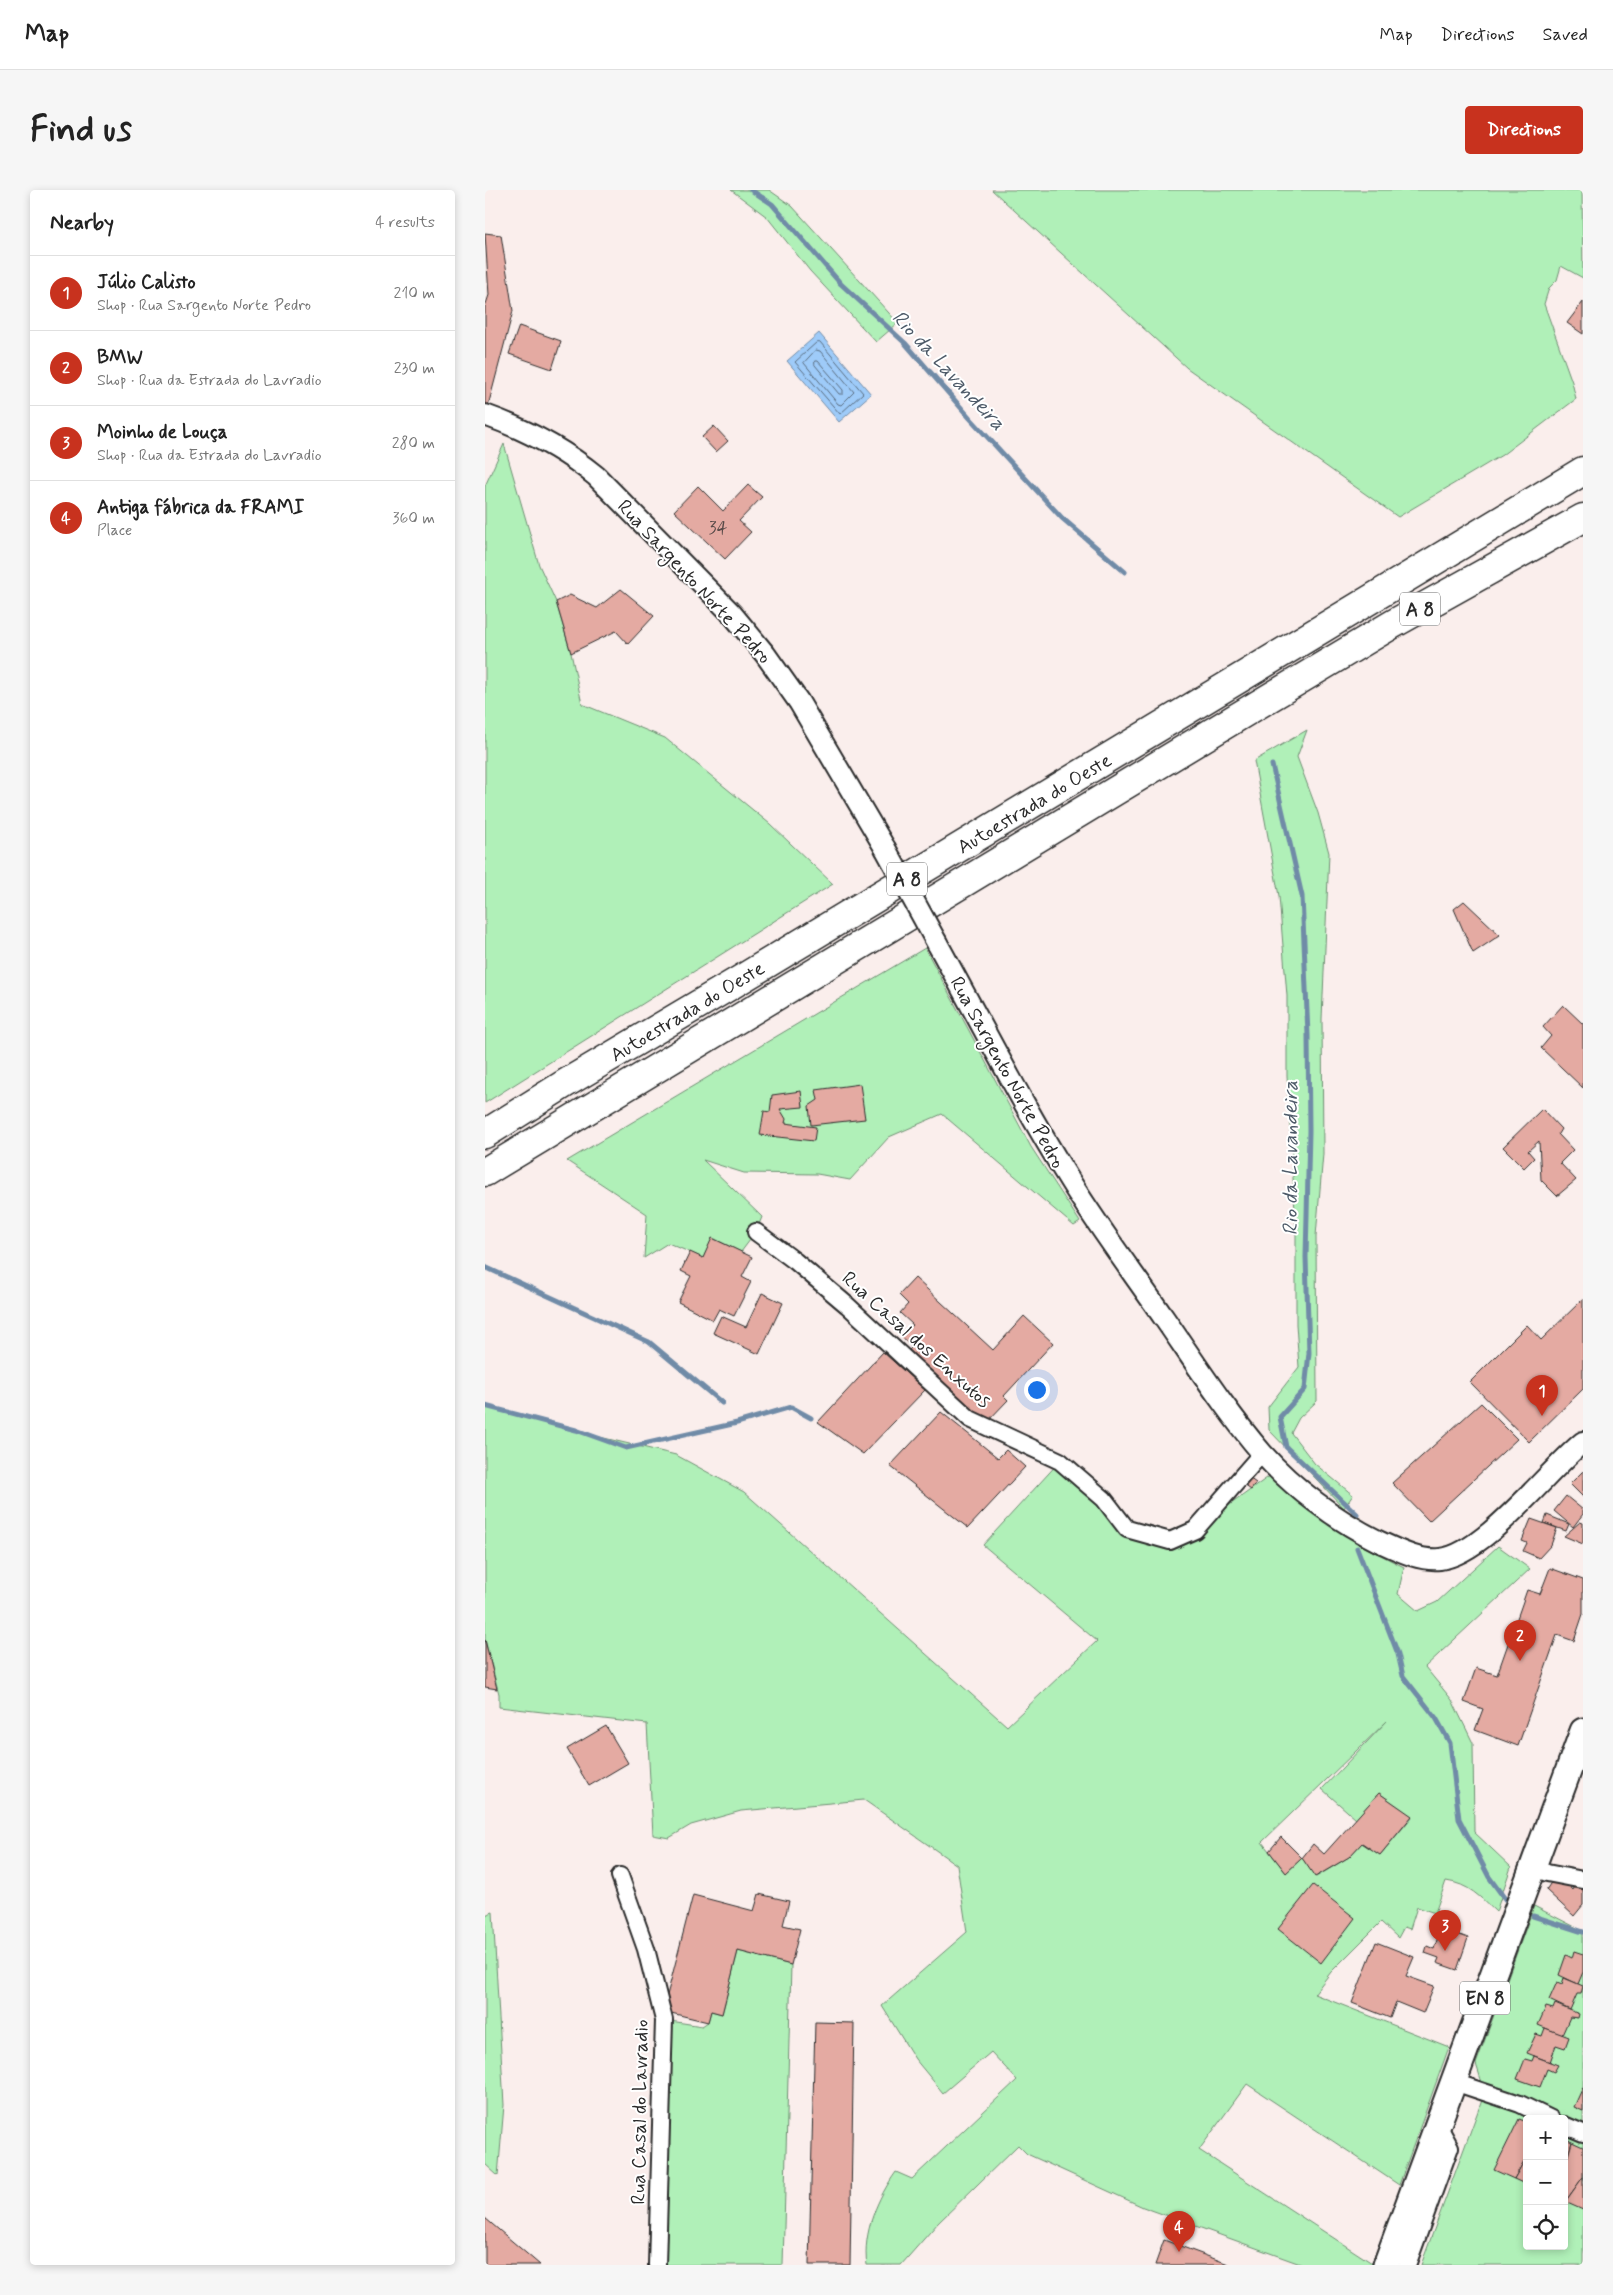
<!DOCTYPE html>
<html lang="en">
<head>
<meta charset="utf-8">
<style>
	:root { --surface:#fff; --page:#f6f6f6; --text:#222; --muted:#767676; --line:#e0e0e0; --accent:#c8321e }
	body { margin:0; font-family:Mynerve,sans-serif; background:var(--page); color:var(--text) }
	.controls { position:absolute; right:15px; bottom:15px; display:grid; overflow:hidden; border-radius:5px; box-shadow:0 2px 8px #0003 }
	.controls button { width:45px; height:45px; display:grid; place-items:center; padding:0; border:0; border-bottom:1px solid var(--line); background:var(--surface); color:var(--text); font:25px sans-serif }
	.you { position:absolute; left:551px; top:1199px; width:18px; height:18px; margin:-12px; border:4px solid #fff; border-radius:50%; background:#1a73e8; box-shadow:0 0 0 8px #1a73e833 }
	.badge { display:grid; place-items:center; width:32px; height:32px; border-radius:50%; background:var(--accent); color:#fff; font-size:16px; font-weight:700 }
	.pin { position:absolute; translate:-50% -41px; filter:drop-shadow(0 1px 2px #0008) }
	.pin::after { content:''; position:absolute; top:26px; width:18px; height:15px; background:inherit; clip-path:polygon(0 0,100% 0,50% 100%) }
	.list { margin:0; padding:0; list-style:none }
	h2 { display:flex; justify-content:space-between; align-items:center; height:65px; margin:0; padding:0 20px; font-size:21px }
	h2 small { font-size:16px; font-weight:400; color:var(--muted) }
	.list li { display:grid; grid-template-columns:32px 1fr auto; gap:15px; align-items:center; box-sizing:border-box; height:75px; padding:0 20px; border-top:1px solid var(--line) }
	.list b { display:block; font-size:19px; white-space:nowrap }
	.list p { margin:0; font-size:16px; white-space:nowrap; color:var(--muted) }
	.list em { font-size:16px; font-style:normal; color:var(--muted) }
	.icon { flex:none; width:28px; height:28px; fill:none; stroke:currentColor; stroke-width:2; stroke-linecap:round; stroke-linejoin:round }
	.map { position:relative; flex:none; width:1098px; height:2075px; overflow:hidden; border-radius:5px }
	header { display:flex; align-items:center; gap:30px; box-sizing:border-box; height:70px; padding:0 25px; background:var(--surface); border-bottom:1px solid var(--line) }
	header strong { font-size:24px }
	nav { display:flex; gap:28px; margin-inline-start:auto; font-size:18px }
	.intro { display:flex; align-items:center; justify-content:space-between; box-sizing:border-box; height:120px; padding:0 30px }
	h1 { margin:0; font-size:35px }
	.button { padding:12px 22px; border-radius:5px; background:var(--accent); color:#fff; font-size:18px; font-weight:700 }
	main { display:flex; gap:30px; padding:0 30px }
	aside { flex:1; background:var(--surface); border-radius:5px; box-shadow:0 2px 8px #0003 }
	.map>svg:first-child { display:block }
	.green { fill:#b0f0b8; stroke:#6e8e72; fill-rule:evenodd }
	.water { fill:#9ecbf9; stroke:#708ba7 }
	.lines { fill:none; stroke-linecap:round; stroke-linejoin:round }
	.shore { stroke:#596b7d; stroke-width:1 }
	.stream { stroke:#708ba7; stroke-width:5 }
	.building { fill:#e4aaa2; stroke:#2b2b2b }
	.minor-casing { stroke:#2b2b2b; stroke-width:20 }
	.tertiary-casing { stroke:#2b2b2b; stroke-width:24 }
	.primary-casing { stroke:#2b2b2b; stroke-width:29 }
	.motorway-casing { stroke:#2b2b2b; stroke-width:31 }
	.minor { stroke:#fff; stroke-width:16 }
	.tertiary { stroke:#fff; stroke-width:20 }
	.primary { stroke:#fff; stroke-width:25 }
	.motorway { stroke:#fff; stroke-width:28 }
	.tertiary-bridge-casing { stroke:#2b2b2b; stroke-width:24; stroke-linecap:butt }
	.tertiary-bridge { stroke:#fff; stroke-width:20 }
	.labels { text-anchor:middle; stroke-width:4; stroke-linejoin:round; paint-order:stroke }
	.number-label { font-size:18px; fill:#594b49 }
	.shield { fill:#fff; stroke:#6b6b6b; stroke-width:1 }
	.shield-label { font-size:19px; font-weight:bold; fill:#2b2b2b }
	.street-label { font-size:20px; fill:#2b2b2b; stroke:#fff }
	.water-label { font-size:21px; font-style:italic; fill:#4e5b69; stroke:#fff }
</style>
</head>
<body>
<header>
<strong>Map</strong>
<nav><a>Map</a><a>Directions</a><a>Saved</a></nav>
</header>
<div class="intro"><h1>Find us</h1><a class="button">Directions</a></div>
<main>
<aside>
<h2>Nearby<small>4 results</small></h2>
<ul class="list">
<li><span class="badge">1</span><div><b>Júlio Calisto</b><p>Shop · Rua Sargento Norte Pedro</p></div><em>210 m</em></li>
<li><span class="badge">2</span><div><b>BMW</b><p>Shop · Rua da Estrada do Lavradio</p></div><em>230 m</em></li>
<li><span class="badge">3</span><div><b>Moinho de Louça</b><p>Shop · Rua da Estrada do Lavradio</p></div><em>280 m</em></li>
<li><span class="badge">4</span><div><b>Antiga fábrica da FRAMI</b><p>Place</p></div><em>360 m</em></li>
</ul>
</aside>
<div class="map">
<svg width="1098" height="2075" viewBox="0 0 1098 2075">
	<rect width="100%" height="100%" fill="#faeeec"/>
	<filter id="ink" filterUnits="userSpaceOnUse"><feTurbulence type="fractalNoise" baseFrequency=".02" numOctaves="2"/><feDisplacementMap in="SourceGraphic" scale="10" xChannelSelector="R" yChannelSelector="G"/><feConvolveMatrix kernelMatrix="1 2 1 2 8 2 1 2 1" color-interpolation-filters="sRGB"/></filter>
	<g filter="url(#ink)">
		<g class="green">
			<path d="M246 0H284L307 16 413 133 391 152 325 81 282 27Z"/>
			<path d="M507 0H1097L1098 88 1076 76 1072 90 1064 98 1059 114 1087 192 1091 209 1017 265 913 327 702 178Z"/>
			<path d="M19 254 54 375 71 412 86 463 97 514 180 548 285 634 348 694 0 913V296Z"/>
			<path d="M822 540 812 567 833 623 844 663 837 829 838 964 831 1046 832 1211 814 1228 806 1243 830 1274 868 1305 859 1318 784 1240 783 1217 814 1177 811 1134V1039L802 886V806L794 706 769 571Z"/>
			<path d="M440 758 546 957 595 1032 589 1036 457 924 404 947 365 990 332 984 259 983 218 970 277 1027 271 1042 256 1062 228 1048 218 1068 183 1053 159 1068 162 1024 82 971Z"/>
			<path d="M0 1216 102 1244 191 1265 259 1302 522 1536 612 1451 498 1355 575 1271 642 1339 685 1351 710 1340 786 1285 870 1352 919 1377 913 1404 933 1421 952 1412 1013 1356 1045 1379 940 1477 967 1510 988 1553 989 1642 1026 1677 1011 1722C995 1707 984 1694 961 1691L950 1723 932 1717 925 1739 919 1737 913 1748 896 1732 846 1782 829 1804 964 1857 914 1995 762 1894 714 1960 887 2073 886 2075H818L658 2017 542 1964 533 1955 453 2033 416 2075H382C377 2043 393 2007 411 1982L427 1989 532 1890 506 1862 458 1903 430 1869 397 1816 482 1742 472 1675 379 1610 256 1621 206 1635 184 1648 168 1645 162 1534 14 1517V1504L0 1450ZM902 1531 837 1599 871 1629 894 1603 927 1627 895 1665 877 1653 864 1667 831 1687 817 1668 801 1683 777 1652Z"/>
			<path d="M1049 1716 1098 1741V2075H936L1000 1902 991 1874ZM1042 1929H1079V2056H1042Z"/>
			<path d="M8 1722 19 1915 13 1986 0 1974V1725Z"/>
			<path d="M253 1761 306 1775 298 2075H172L179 1830 217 1836 223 1832 226 1821 237 1824Z"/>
		</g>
		<path class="water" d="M334 143 386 204 354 232 302 171Z"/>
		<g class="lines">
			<g class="shore">
				<path d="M335 152 378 203 355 224 310 172 332 152Z"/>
				<path d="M331 160 335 161 369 202 356 215 353 214 319 173Z"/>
				<path d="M330 171H333L358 200V204H354L330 175Z"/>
			</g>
			<g class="stream">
				<path d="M266 0 287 14 356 94 420 153 485 228 577 328 640 382"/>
				<path d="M787 575 817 706 823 845 824 941 821 1067 824 1163 820 1199 795 1227 801 1257 872 1324"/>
				<path d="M0 1077 164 1152 237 1213"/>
				<path d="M0 1216 91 1240 141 1258 252 1233 306 1217 326 1228"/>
				<path d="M872 1358 913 1464 918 1486 951 1528 965 1553 974 1629 1004 1687 1020 1709"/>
				<path d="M1048 1726 1098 1742"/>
			</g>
		</g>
		<g class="building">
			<path d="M0 43 16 45 28 121 3 216 0 215V117L4 105Z"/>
			<path d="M1098 112V144L1082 133Z"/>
			<path d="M34 136 76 151 67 179 24 164Z"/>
			<path d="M229 236 243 251 231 262 217 247Z"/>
			<path d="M263 295 277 307 254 331 266 342 240 369 189 321 213 296 238 321Z"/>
			<path d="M136 399 169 426 143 454 131 441 86 463 71 412 85 405 112 418Z"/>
			<path d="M979 711 1015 745 988 763 969 719Z"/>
			<path d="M1078 815 1098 834V898L1056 858 1066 846 1058 837Z"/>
			<path d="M375 894 380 929 326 935 324 916 333 910 331 900Z"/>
			<path d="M316 901 318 917 295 919 301 929 300 933 331 937 329 951 275 945 279 921 285 922 287 905Z"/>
			<path d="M1057 919 1076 939 1073 944 1088 960 1075 973 1091 990 1072 1006 1056 990 1054 951 1043 961 1049 968 1039 978 1018 957Z"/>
			<path d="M227 1048 267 1067 257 1087 266 1092 249 1126 234 1119 228 1130 193 1112 206 1086 196 1081 205 1062 218 1068Z"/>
			<path d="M430 1088 508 1160 539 1126 568 1153 519 1206 523 1210 501 1233 423 1161 427 1157 416 1147 428 1135 415 1123 423 1114 414 1105Z"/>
			<path d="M277 1103 298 1113 274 1164 228 1143 236 1126 261 1137Z"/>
			<path d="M1098 1109V1199L1044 1252 985 1192 1042 1135 1056 1150Z"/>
			<path d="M398 1162 440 1200 378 1264 333 1232Z"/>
			<path d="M996 1213 1032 1249 944 1331 907 1293Z"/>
			<path d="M456 1222 513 1268 521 1260 540 1277 483 1338 405 1276Z"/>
			<path d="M1098 1281V1307L1085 1294Z"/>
			<path d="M764 1288 771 1293 766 1300 759 1295Z"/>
			<path d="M1081 1306 1098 1320V1324L1088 1337 1069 1321Z"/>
			<path d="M1062 1325 1084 1334 1081 1341 1059 1333Z"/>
			<path d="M1046 1329 1072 1338 1066 1355 1054 1368 1038 1361 1042 1353 1037 1351Z"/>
			<path d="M1095 1332 1098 1333V1354L1079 1346Z"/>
			<path d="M1065 1378 1098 1390V1424L1089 1451 1072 1445 1033 1556 990 1540 998 1519 979 1512 991 1478 1012 1485 1042 1400 1055 1404Z"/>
			<path d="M0 1450 12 1499 0 1497Z"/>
			<path d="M121 1536 143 1573 104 1596 82 1559Z"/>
			<path d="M894 1603 927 1626 895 1665 877 1653 864 1667 830 1687 817 1668 828 1654 839 1664Z"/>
			<path d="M796 1647 817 1668 801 1683 784 1661Z"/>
			<path d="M1067 1691 1081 1692 1088 1700 1091 1695 1098 1700V1715L1089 1726 1061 1700Z"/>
			<path d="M828 1695 870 1728 836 1773 793 1739Z"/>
			<path d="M274 1704 304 1711 298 1735 315 1739 306 1775 253 1761 237 1824 226 1821 223 1832 178 1821 208 1705 269 1721Z"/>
			<path d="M956 1738 983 1748 972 1780 952 1773 954 1768 940 1763 942 1756 949 1759Z"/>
			<path d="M891 1752 929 1767 921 1786 949 1796 938 1823 911 1812 905 1828 867 1813Z"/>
			<path d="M1089 1761 1098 1764V1782L1093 1794 1074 1785 1081 1765 1087 1768Z"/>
			<path d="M1079 1788 1098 1796 1096 1804H1092L1085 1820 1064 1810 1072 1792 1077 1794Z"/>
			<path d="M1070 1814 1094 1824 1093 1828 1085 1827 1077 1845 1053 1835 1061 1817 1068 1819Z"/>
			<path d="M330 1832 369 1833 365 2075H324Z"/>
			<path d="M1060 1838 1084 1847 1080 1858 1071 1855 1065 1872 1042 1863 1051 1844 1057 1846Z"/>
			<path d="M1049 1866 1073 1875 1069 1882 1062 1879 1055 1897 1032 1889 1040 1869 1047 1871Z"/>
			<path d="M1098 1897V1921L1089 1917Z"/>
			<path d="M1034 1929 1042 1932V1966L1029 1989 1009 1980Z"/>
			<path d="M1079 1948 1087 1952 1079 1980Z"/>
			<path d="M1087 1952 1098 1957V1987L1080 2012 1079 1980Z"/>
			<path d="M1042 1966V1995L1029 1989Z"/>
			<path d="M1098 1987V2020L1080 2012Z"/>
			<path d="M0 2028 55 2075H0Z"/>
			<path d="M679 2050 746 2075H670Z"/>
		</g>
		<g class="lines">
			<g class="minor-casing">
				<g id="minor">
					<path d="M271 1042 310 1071 362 1115 485 1229 575 1271 619 1309 642 1339 685 1351 710 1340 777 1263"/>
					<path d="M1049 1677 1062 1683 1098 1690"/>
					<path d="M135 1686 161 1759 179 1830 172 2075"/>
					<path d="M969 1892 1035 1914 1066 1929"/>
					<path d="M1079 1935 1098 1943"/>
					<path d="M922 2075 965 1957 953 1935"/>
				</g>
			</g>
			<g class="tertiary-casing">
				<g id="tertiary">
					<path d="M0 225C42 240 77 258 111 286L247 424 280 464 314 512 400 658"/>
					<path d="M452 753C496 833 537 914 585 991 614 1038 648 1083 679 1128 711 1174 741 1221 777 1263 808 1298 851 1330 893 1351 913 1360 933 1371 955 1369 1000 1364 1061 1282 1098 1252"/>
				</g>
			</g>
			<g class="primary-casing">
				<path id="primary" d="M901 2075 1098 1541"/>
			</g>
			<g class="motorway-casing">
				<g id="motorway">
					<path d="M0 944 81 893 258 788 1098 281"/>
					<path d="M0 982 774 514 908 434 1098 328"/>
				</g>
			</g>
			<use href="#minor" class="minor"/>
			<use href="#tertiary" class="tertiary"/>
			<use href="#primary" class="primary"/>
			<use href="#motorway" class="motorway"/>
			<g class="tertiary-bridge-casing">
				<path id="tertiary-bridge" d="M400 658 452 753"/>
			</g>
			<use href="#tertiary-bridge" class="tertiary-bridge"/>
		</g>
	</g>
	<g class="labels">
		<g class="number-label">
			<text x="233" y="343">34</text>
		</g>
		<g class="shield">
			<rect x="915" y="402.5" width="40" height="33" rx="4"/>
			<rect x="402" y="672.5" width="40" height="33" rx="4"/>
			<rect x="975" y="1791.5" width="50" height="33" rx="4"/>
		</g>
		<g class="shield-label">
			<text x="935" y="426">A 8</text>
			<text x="422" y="696">A 8</text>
			<text x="1000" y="1815">EN 8</text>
		</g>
		<g class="street-label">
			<text transform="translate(210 391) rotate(47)" y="7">Rua Sargento Norte Pedro</text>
			<text transform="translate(549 613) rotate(-31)" y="7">Autoestrada do Oeste</text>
			<text transform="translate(202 821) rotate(-31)" y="7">Autoestrada do Oeste</text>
			<text transform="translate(523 882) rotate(61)" y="7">Rua Sargento Norte Pedro</text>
			<text transform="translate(432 1149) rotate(42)" y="7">Rua Casal dos Enxutos</text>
			<text transform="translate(154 1922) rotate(-89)" y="7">Rua Casal do Lavradio</text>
		</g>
		<g class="water-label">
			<text transform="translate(464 180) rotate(47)" y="7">Rio da Lavandeira</text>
			<text transform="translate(805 968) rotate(-90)" y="7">Rio da Lavandeira</text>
		</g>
	</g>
</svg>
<div class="controls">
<button>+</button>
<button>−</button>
<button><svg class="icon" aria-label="locate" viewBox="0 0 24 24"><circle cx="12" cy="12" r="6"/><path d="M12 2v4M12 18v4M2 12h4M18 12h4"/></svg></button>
</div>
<div class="you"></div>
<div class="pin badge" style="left:1057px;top:1226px">1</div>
<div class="pin badge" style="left:1035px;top:1471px">2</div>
<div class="pin badge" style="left:960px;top:1761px">3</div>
<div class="pin badge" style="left:694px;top:2062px">4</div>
</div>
</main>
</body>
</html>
